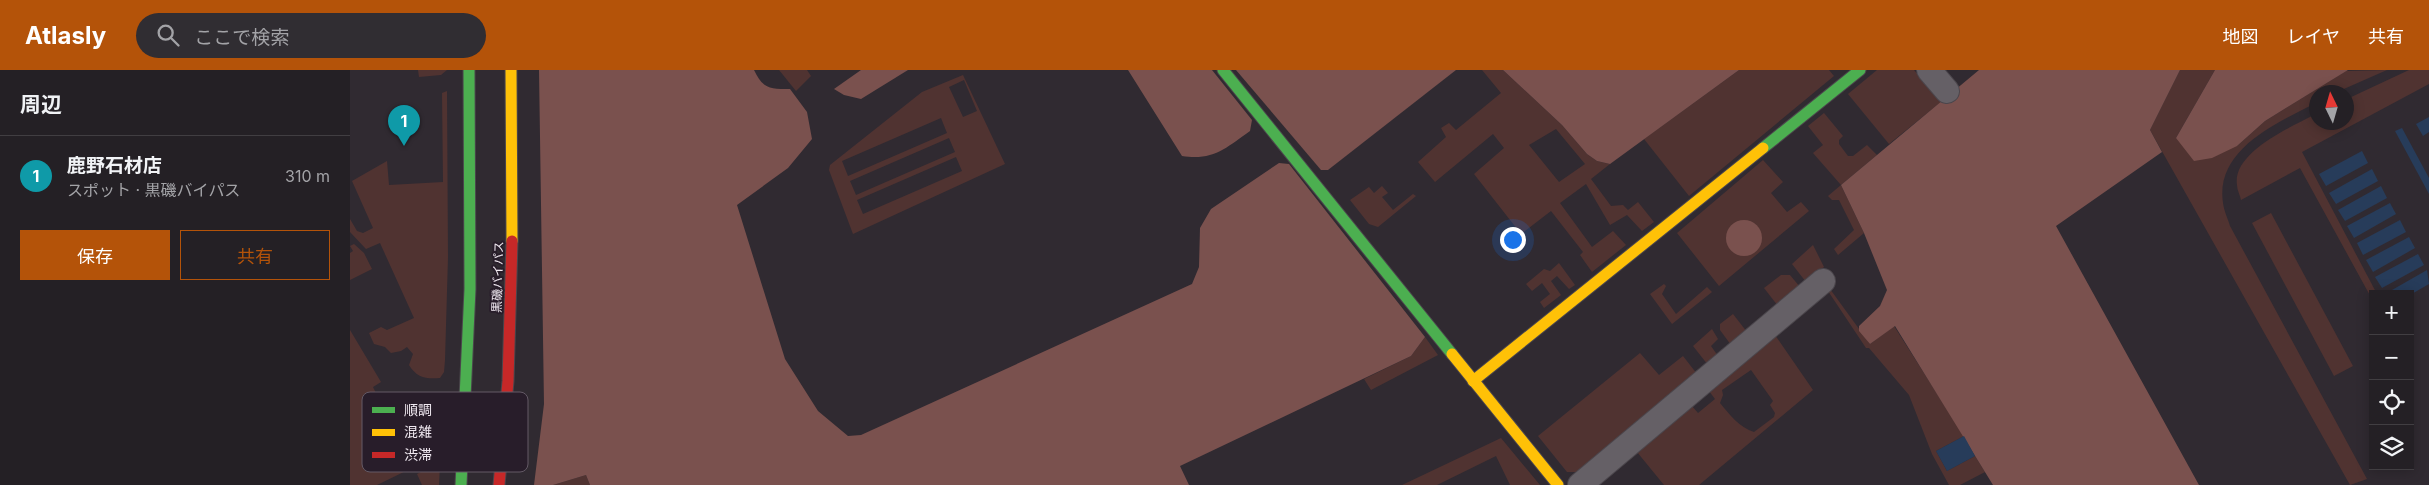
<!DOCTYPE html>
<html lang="ja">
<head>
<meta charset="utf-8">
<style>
	:root { --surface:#242025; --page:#302d32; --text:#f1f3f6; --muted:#a3a3a7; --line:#413e42; --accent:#b45309 }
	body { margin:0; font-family:Inter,"Noto Sans JP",sans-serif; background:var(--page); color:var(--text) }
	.controls { position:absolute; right:15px; bottom:15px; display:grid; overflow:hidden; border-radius:0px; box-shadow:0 2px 12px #0003 }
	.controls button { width:45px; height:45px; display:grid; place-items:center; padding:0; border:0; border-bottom:1px solid var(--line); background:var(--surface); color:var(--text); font:25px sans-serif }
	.compass { position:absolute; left:1959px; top:15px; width:45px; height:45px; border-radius:50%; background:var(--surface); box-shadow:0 2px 12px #0003; rotate:355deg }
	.you { position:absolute; left:1162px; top:169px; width:18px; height:18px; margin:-12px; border:4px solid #fff; border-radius:50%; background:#1a73e8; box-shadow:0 0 0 8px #1a73e833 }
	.badge { display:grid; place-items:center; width:32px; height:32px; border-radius:50%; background:var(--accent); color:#fff; font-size:16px; font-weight:700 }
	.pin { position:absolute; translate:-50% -41px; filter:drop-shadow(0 1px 2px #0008) }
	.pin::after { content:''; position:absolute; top:26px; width:18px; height:15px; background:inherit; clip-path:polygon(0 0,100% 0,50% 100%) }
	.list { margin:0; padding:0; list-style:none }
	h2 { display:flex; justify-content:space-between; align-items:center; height:65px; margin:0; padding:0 20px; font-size:21px }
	h2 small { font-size:16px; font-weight:400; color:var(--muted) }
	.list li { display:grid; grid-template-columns:32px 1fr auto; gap:15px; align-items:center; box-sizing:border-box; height:80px; padding:0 20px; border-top:1px solid var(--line) }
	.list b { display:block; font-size:19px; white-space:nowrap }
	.list p { margin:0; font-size:16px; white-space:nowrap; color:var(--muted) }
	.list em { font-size:16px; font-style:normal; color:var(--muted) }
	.actions { display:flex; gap:10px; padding:15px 20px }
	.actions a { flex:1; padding:11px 0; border:1px solid var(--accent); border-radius:0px; text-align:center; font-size:18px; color:var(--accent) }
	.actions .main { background:var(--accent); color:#fff }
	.icon { flex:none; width:28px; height:28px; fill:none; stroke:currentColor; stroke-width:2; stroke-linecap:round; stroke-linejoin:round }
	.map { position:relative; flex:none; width:2079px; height:415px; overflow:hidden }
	header { display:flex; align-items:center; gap:30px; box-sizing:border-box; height:70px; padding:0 25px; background:var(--accent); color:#fff }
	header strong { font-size:24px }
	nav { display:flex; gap:28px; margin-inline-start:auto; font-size:18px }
	.search { width:350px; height:45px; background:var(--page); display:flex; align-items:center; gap:12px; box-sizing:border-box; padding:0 18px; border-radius:28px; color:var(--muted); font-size:19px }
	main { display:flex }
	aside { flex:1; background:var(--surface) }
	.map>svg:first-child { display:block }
	.green { fill:#503331; fill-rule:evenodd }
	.forest { fill:#7a514e }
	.water { fill:#273c5a }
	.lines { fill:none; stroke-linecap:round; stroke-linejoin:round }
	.street-casing { stroke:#4b464c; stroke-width:26 }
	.fast-casing { stroke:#4b464c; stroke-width:13 }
	.slow-casing { stroke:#4b464c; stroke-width:13 }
	.jam-casing { stroke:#4b464c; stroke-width:13 }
	.street { stroke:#656066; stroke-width:24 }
	.fast { stroke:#4caf50; stroke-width:11 }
	.slow { stroke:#ffc107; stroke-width:11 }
	.jam { stroke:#c62828; stroke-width:11 }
	.labels { text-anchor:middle; stroke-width:4; stroke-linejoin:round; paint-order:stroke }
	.street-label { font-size:12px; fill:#f0e9f1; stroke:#281d2a }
	.key { fill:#281d2a; stroke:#645a66; stroke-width:1 }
	.key-label { font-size:14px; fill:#f0e9f1 }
</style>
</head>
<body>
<header>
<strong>Atlasly</strong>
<div class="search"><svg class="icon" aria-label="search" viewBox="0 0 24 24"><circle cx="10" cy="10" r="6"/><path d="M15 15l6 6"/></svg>ここで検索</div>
<nav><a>地図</a><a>レイヤ</a><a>共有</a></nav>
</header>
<main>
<aside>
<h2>周辺<small></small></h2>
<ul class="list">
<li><span class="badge" style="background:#0f9aa8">1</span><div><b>鹿野石材店</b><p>スポット · 黒磯バイパス</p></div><em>310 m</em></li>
</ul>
<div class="actions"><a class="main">保存</a><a>共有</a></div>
</aside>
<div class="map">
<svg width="2079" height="415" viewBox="0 0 2079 415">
	<rect width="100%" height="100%" fill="#302a31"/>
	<g class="green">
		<path d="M68 0H97L91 5 69 7Z"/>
		<path d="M429 0H457L461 6 446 21Z"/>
		<path d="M1132 0H1153L1212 55 1237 84 1247 91 1260 94 1241 109 1261 136 1273 135 1278 140 1288 132 1304 152 1292 161 1277 145 1260 155 1236 114 1210 133 1242 177 1263 161 1276 175 1242 202 1230 185 1233 182 1201 141 1171 164 1124 104 1154 78 1143 64 1085 112 1068 92 1096 67 1091 58 1099 53 1106 60 1151 23ZM1206 59 1235 94 1209 112 1179 75Z"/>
		<path d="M1389 0H1479L1484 6 1339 126 1294 69Z"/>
		<path d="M1527 0H1564L1591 32 1539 74 1498 24Z"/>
		<path d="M1830 0H1865L1826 68 1887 76 1915 51 1996 1 2037 0 1987 22H1966V33C1927 53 1865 79 1873 133 1874 141 1878 149 1880 156L2017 409 2000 415 1800 60Z"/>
		<path d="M2059 0H2079V14L1952 82 2027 224H2023V231L1950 98 1891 130C1890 125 1887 120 1887 115 1882 82 1943 56 1966 44V52H1996L1997 29Z"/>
		<path d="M613 5 655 94 503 164 479 100 480 95 572 22ZM614 10 627 41 613 47 599 17ZM591 48 597 63 498 106 492 91ZM599 68 605 82 506 125 500 111ZM606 87 612 101 513 144 507 130Z"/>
		<path d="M97 21 98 187 95 290 94 302 90 308C76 309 67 308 59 295L63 284 57 277 51 281 41 283 35 277 24 274 19 263 31 257 37 260 64 248 30 173 16 179 0 162V149L7 161 13 163 23 158 2 111 37 91 39 115 93 112 92 23Z"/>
		<path d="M1474 43 1493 66 1489 70V74L1498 86H1503L1517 75 1527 85 1491 115 1514 163 1488 185 1484 179 1504 160 1489 130H1482L1478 126 1491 115 1463 83 1473 75 1458 56Z"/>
		<path d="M1413 90 1433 112 1421 123 1437 142 1451 132 1459 141 1369 216 1327 163Z"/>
		<path d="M1032 116 1038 123 1032 127 1043 140 1063 124 1066 126 1028 157 1019 154 1000 130 1019 117 1024 123Z"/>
		<path d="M1921 143 2003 296 1984 306 1902 153Z"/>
		<path d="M4 174 14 183 22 199 0 210V183L3 181 0 176Z"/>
		<path d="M1463 175 1474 197 1456 212 1442 194Z"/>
		<path d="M1209 193 1225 215 1219 219 1207 206 1201 211 1211 225 1194 238 1190 232 1200 224 1192 213 1182 221 1176 214 1194 199 1200 201Z"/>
		<path d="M1431 205H1440L1450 217 1428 236 1414 218Z"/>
		<path d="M1314 214 1316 216 1312 224 1326 244 1357 217 1362 222 1322 254 1300 224Z"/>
		<path d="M1480 219 1520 274 1544 256 1614 366 1586 381 1597 401 1625 386 1635 402 1610 415H1599L1582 384 1559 325 1519 278H1516L1478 221Z"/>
		<path d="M1383 244 1397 262 1381 275 1370 260V254Z"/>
		<path d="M1362 259 1368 269 1361 276 1368 286 1358 295 1343 276Z"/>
		<path d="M0 260 31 312 23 317 62 398 27 415H0Z"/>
		<path d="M1425 265 1463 320 1349 415H1314L1287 382 1342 336 1348 343 1365 329 1359 321ZM1401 300 1423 331 1420 335 1425 343 1424 347 1404 362C1390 358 1379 344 1370 333L1373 325 1372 320Z"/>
		<path d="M1075 267 1088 285 1021 320 1014 309 1061 286Z"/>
		<path d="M1290 283 1309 305 1333 286 1347 304 1229 402H1217L1188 366Z"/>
		<path d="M83 347 92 351 89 415H72L67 404 79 398 80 390 66 356Z"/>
		<path d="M1151 368 1190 415H1160L1146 386 1087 415H1052Z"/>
		<path d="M236 405 240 415H203Z"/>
	</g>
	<g class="forest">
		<path d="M189 0H404C413 19 420 19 440 19L457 42 462 69 438 98 387 135 435 289 468 341 498 366 511 365 842 214 849 197 850 158 861 139 929 93 939 94 1075 267 1061 286 830 396 839 415H240L236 405 203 415H184L194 334Z"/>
		<path d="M511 0H558L511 29 494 25 484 19Z"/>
		<path d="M778 0H862L902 50 900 61C876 78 863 91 832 86Z"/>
		<path d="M886 0H1106L978 100H971Z"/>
		<path d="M1153 0H1389L1260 94 1247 91 1237 84 1212 55Z"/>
		<path d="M1629 0H1830L1800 60 1812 82 1706 156 1849 415H1643L1545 256 1520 274 1509 261V256L1530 236 1537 220 1514 163 1491 115Z"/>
		<path d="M1865 0H1998L1915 51 1887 76 1862 88 1844 91 1826 68Z"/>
		<circle cx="1394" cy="168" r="18"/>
	</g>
	<g class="water">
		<path d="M2079 47V62L2073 66 2066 54Z"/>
		<path d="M2052 58 2079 108V124L2045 61Z"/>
		<path d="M2012 81 2018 93 1976 116 1969 104Z"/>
		<path d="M2022 99 2028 111 1986 134 1979 123Z"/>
		<path d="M2031 116 2037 128 1995 151 1988 140Z"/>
		<path d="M2040 133 2046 144 2004 168 1997 156Z"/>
		<path d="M2050 150 2056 162 2013 185 2007 173Z"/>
		<path d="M2059 167 2065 178 2023 202 2016 190Z"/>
		<path d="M2068 184 2074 195 2032 218 2025 207Z"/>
		<path d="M2077 200 2079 214 2060 225 2035 224Z"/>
		<path d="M1614 366 1625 386 1597 401 1586 381Z"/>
	</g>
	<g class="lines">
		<g class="street-casing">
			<g id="street">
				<path d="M1579 0 1597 21"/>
				<path d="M1230 415 1473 211"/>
			</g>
		</g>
		<g class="fast-casing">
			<g id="fast">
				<path d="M873 0 1102 284"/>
				<path d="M1413 78 1510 0"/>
				<path d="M111 415 120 219 119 0"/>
			</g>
		</g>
		<g class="slow-casing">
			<g id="slow">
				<path d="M161 0 162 171"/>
				<path d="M1102 284 1208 415"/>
				<path d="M1123 311 1413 78"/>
			</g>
		</g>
		<g class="jam-casing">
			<path id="jam" d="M149 415 158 311 162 171"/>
		</g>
		<use href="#street" class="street"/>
		<use href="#fast" class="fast"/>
		<use href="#slow" class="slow"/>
		<use href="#jam" class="jam"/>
	</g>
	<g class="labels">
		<g class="street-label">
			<text transform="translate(148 207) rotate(-88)" y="4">黒磯バイパス</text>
		</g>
	</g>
	<rect x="12" y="322" width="166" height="80" rx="8" class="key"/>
	<rect x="22" y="337" width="23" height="6" fill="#4caf50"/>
	<rect x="22" y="359" width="23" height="7" fill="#ffc107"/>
	<rect x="22" y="382" width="23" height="6" fill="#c62828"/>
	<g class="key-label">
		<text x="54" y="345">順調</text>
		<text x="54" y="367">混雑</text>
		<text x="54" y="390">渋滞</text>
	</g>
</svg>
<div class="controls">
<button>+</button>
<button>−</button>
<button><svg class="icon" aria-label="locate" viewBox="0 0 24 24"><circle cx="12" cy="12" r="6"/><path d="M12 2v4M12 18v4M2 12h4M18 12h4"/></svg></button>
<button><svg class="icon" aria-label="layers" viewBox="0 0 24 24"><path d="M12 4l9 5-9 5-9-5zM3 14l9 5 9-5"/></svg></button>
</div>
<svg class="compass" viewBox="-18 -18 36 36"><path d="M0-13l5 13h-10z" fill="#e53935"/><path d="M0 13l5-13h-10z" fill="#a3a3a7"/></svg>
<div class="you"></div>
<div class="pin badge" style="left:54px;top:76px;background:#0f9aa8">1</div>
</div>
</main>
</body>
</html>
